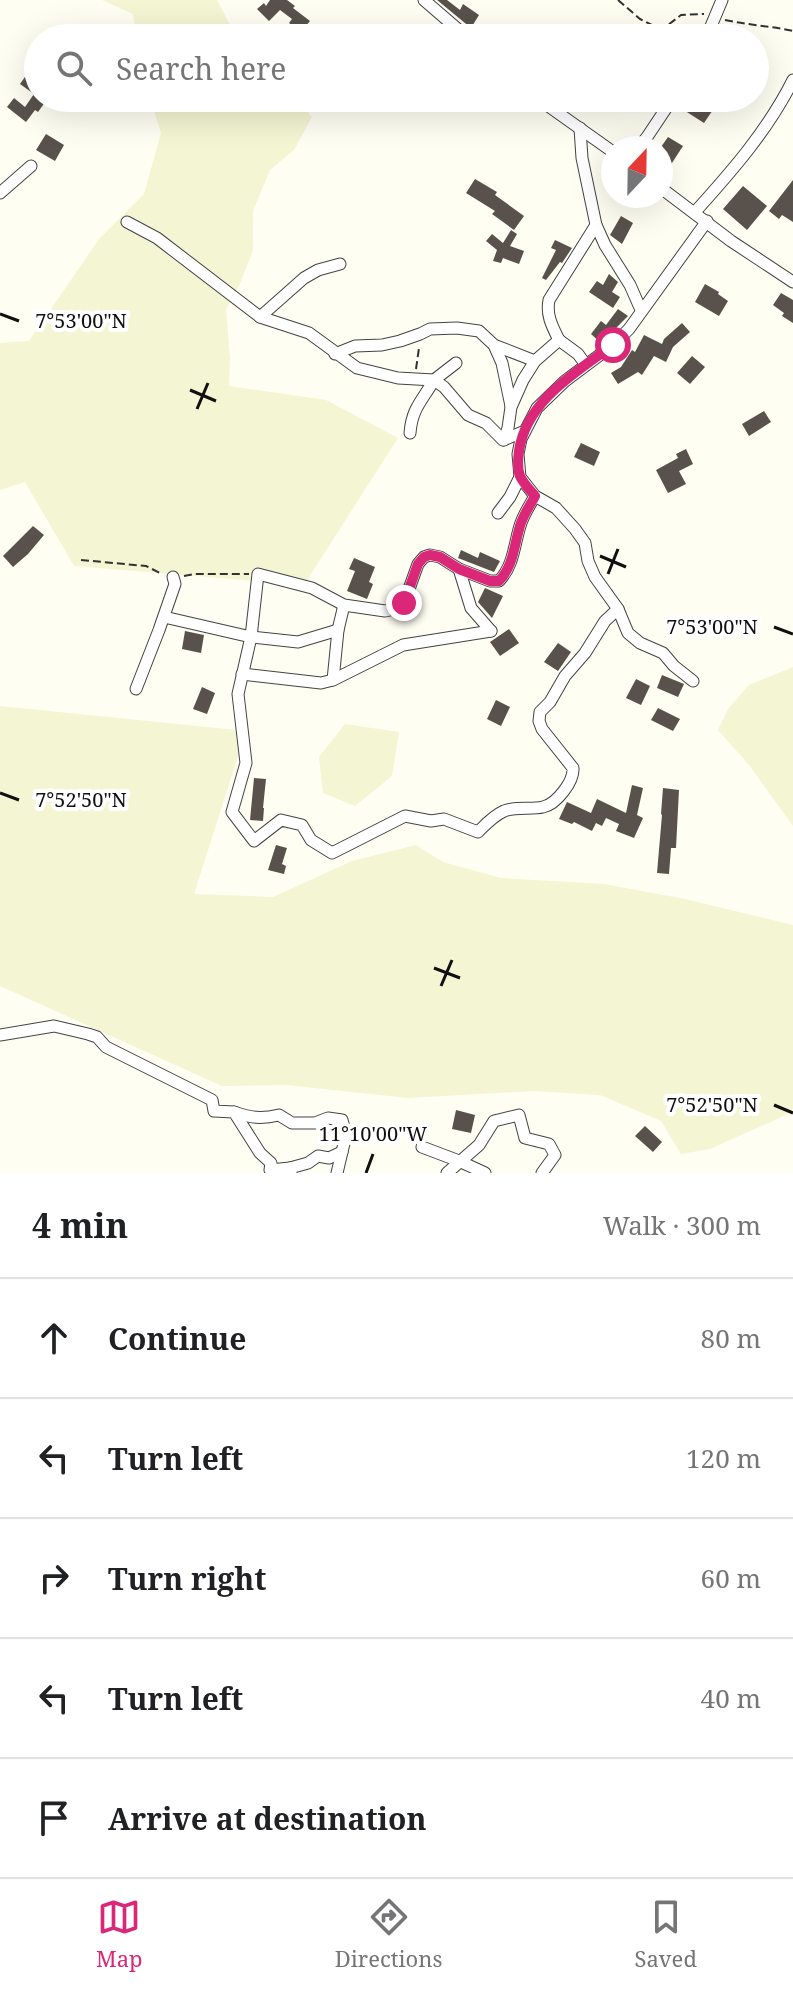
<!DOCTYPE html>
<html lang="en">
<head>
<meta charset="utf-8">
<style>
	:root { --surface:#fff; --page:#f2f2f2; --text:#202124; --muted:#757577; --line:#e0e0e0; --accent:#db2777 }
	body { margin:0; font-family:"Noto Serif",serif; background:var(--page); color:var(--text) }
	.compass { position:absolute; left:601px; top:136px; width:72px; height:72px; border-radius:50%; background:var(--surface); box-shadow:0 8px 32px #0002; rotate:22deg }
	.stop { position:absolute; width:24px; height:24px; margin:-18px; border:6px solid #db2777; border-radius:50%; background:#fff }
	.stop.end { background:#db2777; border-color:#fff; box-shadow:0 2px 8px #0008 }
	.list { margin:0; padding:0; list-style:none }
	h2 { display:flex; justify-content:space-between; align-items:center; height:104px; margin:0; padding:0 32px; font-size:34px }
	h2 small { font-size:26px; font-weight:400; color:var(--muted) }
	.list li { display:grid; grid-template-columns:52px 1fr auto; gap:24px; align-items:center; box-sizing:border-box; height:120px; padding:0 32px; border-top:2px solid var(--line) }
	.list b { display:block; font-size:30px; white-space:nowrap }
	.list em { font-size:26px; font-style:normal; color:var(--muted) }
	.icon { flex:none; width:44px; height:44px; fill:none; stroke:currentColor; stroke-width:2; stroke-linecap:round; stroke-linejoin:round }
	.map { position:relative; flex:none; width:793px; height:1173px; overflow:hidden }
	.search { position:absolute; background:var(--surface); box-shadow:0 8px 32px #0002; left:24px; right:24px; top:24px; height:88px; display:flex; align-items:center; gap:20px; box-sizing:border-box; padding:0 28px; border-radius:44px; color:var(--muted); font-size:30px }
	.sheet { height:704px; background:var(--surface) }
	nav { display:flex; justify-content:space-around; align-items:center; box-sizing:border-box; height:112px; border-top:2px solid var(--line); background:var(--surface); font-size:22px; color:var(--muted) }
	nav a { display:grid; justify-items:center; gap:4px }
	nav .on { color:var(--accent) }
	.map>svg:first-child { display:block }
	.farmland { fill:#f4f5d2 }
	.building { fill:#59524c }
	.lines { fill:none; stroke-linecap:round; stroke-linejoin:round }
	.street-casing { stroke:#434343; stroke-width:13 }
	.path { stroke:#323232; stroke-width:2; stroke-dasharray:8 4; stroke-linecap:butt }
	.street { stroke:#fff; stroke-width:11 }
	.route { stroke:#db2777; stroke-width:10 }
	.ticks { fill:none; stroke:#101010; stroke-width:3 }
	.ticks-label { font-size:20px; text-anchor:middle; fill:#101010; stroke:#fff; stroke-width:8; stroke-linejoin:round; paint-order:stroke }
</style>
</head>
<body>
<div class="map">
<svg width="793" height="1173" viewBox="0 0 793 1173">
	<rect width="100%" height="100%" fill="#fffef3"/>
	<g class="farmland">
		<path d="M102 0H217L232 29 242 38H136L133 14Z"/>
		<path d="M150 98H296L312 117 294 150 270 170 253 211V250L240 284 226 310 230 358 229 386 326 400 398 438 304 585 74 566 25 482 0 490V343L29 341 99 239 144 194 161 133Z"/>
		<path d="M793 667V826L749 765 718 730 728 709 749 685Z"/>
		<path d="M0 706 246 731 194 894 273 897 352 861 416 845 443 862 501 878 604 884 685 899 793 925V1109L786 1115 710 1149 681 1154 661 1121 600 1095 534 1091 408 1098 286 1085 222 1086 0 986Z"/>
		<path d="M345 724 399 732 392 776 355 806 323 793 319 757Z"/>
	</g>
	<g class="building">
		<path d="M270 0H287L295 6 293 8 310 21 301 32 289 23 292 19 280 10 269 21 257 9 264 3 266 6Z"/>
		<path d="M437 0H447L460 10 463 4 479 15 471 28Z"/>
		<path d="M27 74 38 82V98H48L38 112 35 110 26 122 7 107 14 98 25 107 34 94 20 84Z"/>
		<path d="M685 98H721L704 123 679 107Z"/>
		<path d="M46 134 64 145 55 161 36 150Z"/>
		<path d="M668 137 683 146 670 166 661 161V147Z"/>
		<path d="M475 179 497 192 495 195 524 216 514 230 492 214 495 211 466 193Z"/>
		<path d="M793 180V222L782 215 779 219 769 211Z"/>
		<path d="M743 186 767 206 747 230 723 209Z"/>
		<path d="M621 216 633 223 622 244 610 235Z"/>
		<path d="M511 230 517 234 510 246 524 251 519 264 503 258 501 263 493 261 497 250 486 241 492 234 503 243Z"/>
		<path d="M555 240 572 248 562 263 560 262 546 280 542 278 556 250 551 248Z"/>
		<path d="M609 274 618 282 612 292 620 297 613 308 589 292 597 281 603 285Z"/>
		<path d="M705 284 719 292 718 294 728 301 719 316 695 302Z"/>
		<path d="M781 293 793 300V323L782 316 784 313 773 305Z"/>
		<path d="M618 309 628 316 601 343 591 334 601 321 606 325Z"/>
		<path d="M682 323 690 332 673 347 666 362 654 356 642 375 638 372 618 384 611 373 621 367 632 350 635 352 644 335 662 344 664 339Z"/>
		<path d="M692 356 705 367 690 384 677 373Z"/>
		<path d="M764 411 771 422 749 436 742 424Z"/>
		<path d="M581 443 600 452 594 466 574 457Z"/>
		<path d="M686 449 693 464 679 471 686 484 668 493 656 470 678 458 676 454Z"/>
		<path d="M33 526 44 535 28 554 13 567 3 556Z"/>
		<path d="M461 550 478 558 480 552 500 561 494 572 458 558Z"/>
		<path d="M354 558 375 567 369 582 373 584 367 599 347 591 355 571 349 569Z"/>
		<path d="M485 588 503 596 492 618 478 602Z"/>
		<path d="M509 629 519 643 500 656 490 642Z"/>
		<path d="M185 631 204 635 201 653 182 649Z"/>
		<path d="M558 643 571 652 558 671 544 662Z"/>
		<path d="M662 675 684 684 678 697 657 688Z"/>
		<path d="M636 679 650 686 641 705 626 698Z"/>
		<path d="M202 687 215 693 207 714 193 709Z"/>
		<path d="M496 700 510 707 501 726 487 719Z"/>
		<path d="M658 708 680 719 673 731 651 720Z"/>
		<path d="M254 778 266 779 263 808H264L263 821 250 820Z"/>
		<path d="M632 785 643 788 637 815 643 818 634 838 616 831 619 824 606 818 602 826 596 823 592 831 574 822 572 824 559 819 567 802 591 813 597 799 626 813Z"/>
		<path d="M663 788 679 790 676 848H671L669 874 657 873 662 815 661 814Z"/>
		<path d="M276 845 287 848 282 864 286 866 284 874 268 870Z"/>
		<path d="M456 1110 475 1115 471 1133 452 1129Z"/>
		<path d="M645 1126 662 1142 653 1152 635 1136Z"/>
	</g>
	<g class="lines">
		<g class="street-casing">
			<g id="street">
				<path d="M424 0 468 38"/>
				<path d="M706 38 722 0"/>
				<path d="M537 98 613 152"/>
				<path d="M580 128 582 158 596 225 605 245 630 285 641 310"/>
				<path d="M638 148 647 137 673 98"/>
				<path d="M661 188 731 241 793 282"/>
				<path d="M0 193 31 166"/>
				<path d="M695 212C732 171 768 130 793 80"/>
				<path d="M127 222 157 238 260 317 309 333 357 368 398 378 434 380 456 363"/>
				<path d="M260 317 304 278 318 270 340 264"/>
				<path d="M559 340C552 326 546 315 549 300L596 225"/>
				<path d="M494 345 502 363 511 406"/>
				<path d="M335 354 355 346 382 345 400 341 420 334 430 329 457 328 479 331 494 345 535 361"/>
				<path d="M410 433C412 408 422 401 434 380L444 387 468 415 486 423 503 440 525 431"/>
				<path d="M504 440 508 428 511 407 523 380 535 361 559 340 578 354 586 365"/>
				<path d="M535 496C530 505 523 515 520 526 514 545 514 565 499 581H490L459 569 440 557 430 555 424 557 418 564 404 603 399 608 385 611 344 605 312 588 258 574 251 637 238 694 246 763 232 812 254 841 281 820 302 825 311 840 332 853 405 816 431 821 444 819 478 832C486 824 493 816 504 811 517 806 531 810 543 807 557 804 574 781 573 768L542 729 539 721 540 712 550 702 565 676 585 653 605 621 618 609"/>
				<path d="M498 513 510 497 520 477"/>
				<path d="M459 569 471 608 491 631"/>
				<path d="M164 617 251 637 298 642 338 630"/>
				<path d="M242 674 321 683 333 680 403 645 491 631"/>
				<path d="M333 680 338 630 344 605"/>
				<path d="M693 681 674 666 663 653 640 643 628 633 618 609 595 577 588 561 585 543 575 529 556 508 535 496 520 477 518 454 521 439 537 408 565 381 613 345 629 329 707 221"/>
				<path d="M136 689 159 630 175 584 173 577"/>
				<path d="M0 1035 54 1026 88 1034 97 1037 106 1047 212 1100 214 1111 234 1112 260 1153 271 1163 270 1170 290 1168"/>
				<path d="M234 1112C250 1118 262 1119 279 1115L292 1123H315L328 1118 342 1120 346 1135 337 1173"/>
				<path d="M422 1147 459 1161 485 1173"/>
				<path d="M291 1172 290 1168 308 1163 318 1156 329 1158 342 1152"/>
				<path d="M447 1173 479 1145 494 1121 519 1115 525 1138 549 1144 555 1155 542 1173"/>
			</g>
		</g>
		<g class="path">
			<path d="M618 0 640 19 654 26 668 25 681 15 704 14"/>
			<path d="M725 20C748 25 770 26 793 31"/>
			<path d="M416 369 419 348"/>
			<path d="M81 560 146 566 162 574"/>
			<path d="M184 576 194 574H249"/>
		</g>
		<use href="#street" class="street"/>
	</g>
	<g class="lines">
		<path class="route" d="M404 603 418 564 424 557 430 555 440 557 459 569 490 581H499C514 565 514 545 520 526 523 515 530 506 535 496 530 490 523 483 520 476 517 468 518 458 519 451 526 401 576 372 613 345"/>
	</g>
	<path class="ticks" d="M0 314 19 321M190 390 216 401M197 409 208 383M600 556 626 567M608 574 618 549M774 627 793 634M0 793 19 800M434 968 460 978M441 986 452 960M774 1105 793 1113M366 1173 373 1154"/>
	<g class="ticks-label">
		<text x="81" y="328">7°53'00"N</text>
		<text x="712" y="634">7°53'00"N</text>
		<text x="81" y="807">7°52'50"N</text>
		<text x="712" y="1112">7°52'50"N</text>
		<text x="373" y="1141">11°10'00"W</text>
	</g>
</svg>
<svg class="compass" viewBox="-18 -18 36 36"><path d="M0-13l5 13h-10z" fill="#e53935"/><path d="M0 13l5-13h-10z" fill="#757577"/></svg>
<div class="stop" style="left:613px;top:345px"></div>
<div class="stop end" style="left:404px;top:603px"></div>
<div class="search"><svg class="icon" aria-label="search" viewBox="0 0 24 24"><circle cx="10" cy="10" r="6"/><path d="M15 15l6 6"/></svg>Search here</div>
</div>
<section class="sheet">
<h2>4 min<small>Walk · 300 m</small></h2>
<ul class="list">
<li><svg class="icon" aria-label="ahead" viewBox="0 0 24 24"><path d="M12 20V5M6 11l6-6 6 6"/></svg><div><b>Continue</b></div><em>80 m</em></li>
<li><svg class="icon" aria-label="left" viewBox="0 0 24 24"><path d="M17 20v-9H6M10 6l-5 5 5 5"/></svg><div><b>Turn left</b></div><em>120 m</em></li>
<li><svg class="icon" aria-label="right" viewBox="0 0 24 24"><path d="M7 20v-9h11M14 6l5 5-5 5"/></svg><div><b>Turn right</b></div><em>60 m</em></li>
<li><svg class="icon" aria-label="left" viewBox="0 0 24 24"><path d="M17 20v-9H6M10 6l-5 5 5 5"/></svg><div><b>Turn left</b></div><em>40 m</em></li>
<li><svg class="icon" aria-label="arrive" viewBox="0 0 24 24"><path d="M6 21V4h12l-3 4 3 4H6"/></svg><div><b>Arrive at destination</b></div></li>
</ul>
</section>
<nav>
<a class="on"><svg class="icon" aria-label="map" viewBox="0 0 24 24"><path d="M3 6l6-2 6 2 6-2v14l-6 2-6-2-6 2zM9 4v14M15 6v14"/></svg>Map</a>
<a><svg class="icon" aria-label="directions" viewBox="0 0 24 24"><path d="M12 3l9 9-9 9-9-9zM9 14v-3h6M13 9l2 2-2 2"/></svg>Directions</a>
<a><svg class="icon" aria-label="saved" viewBox="0 0 24 24"><path d="M7 4h10v16l-5-4-5 4z"/></svg>Saved</a>
</nav>
</body>
</html>
